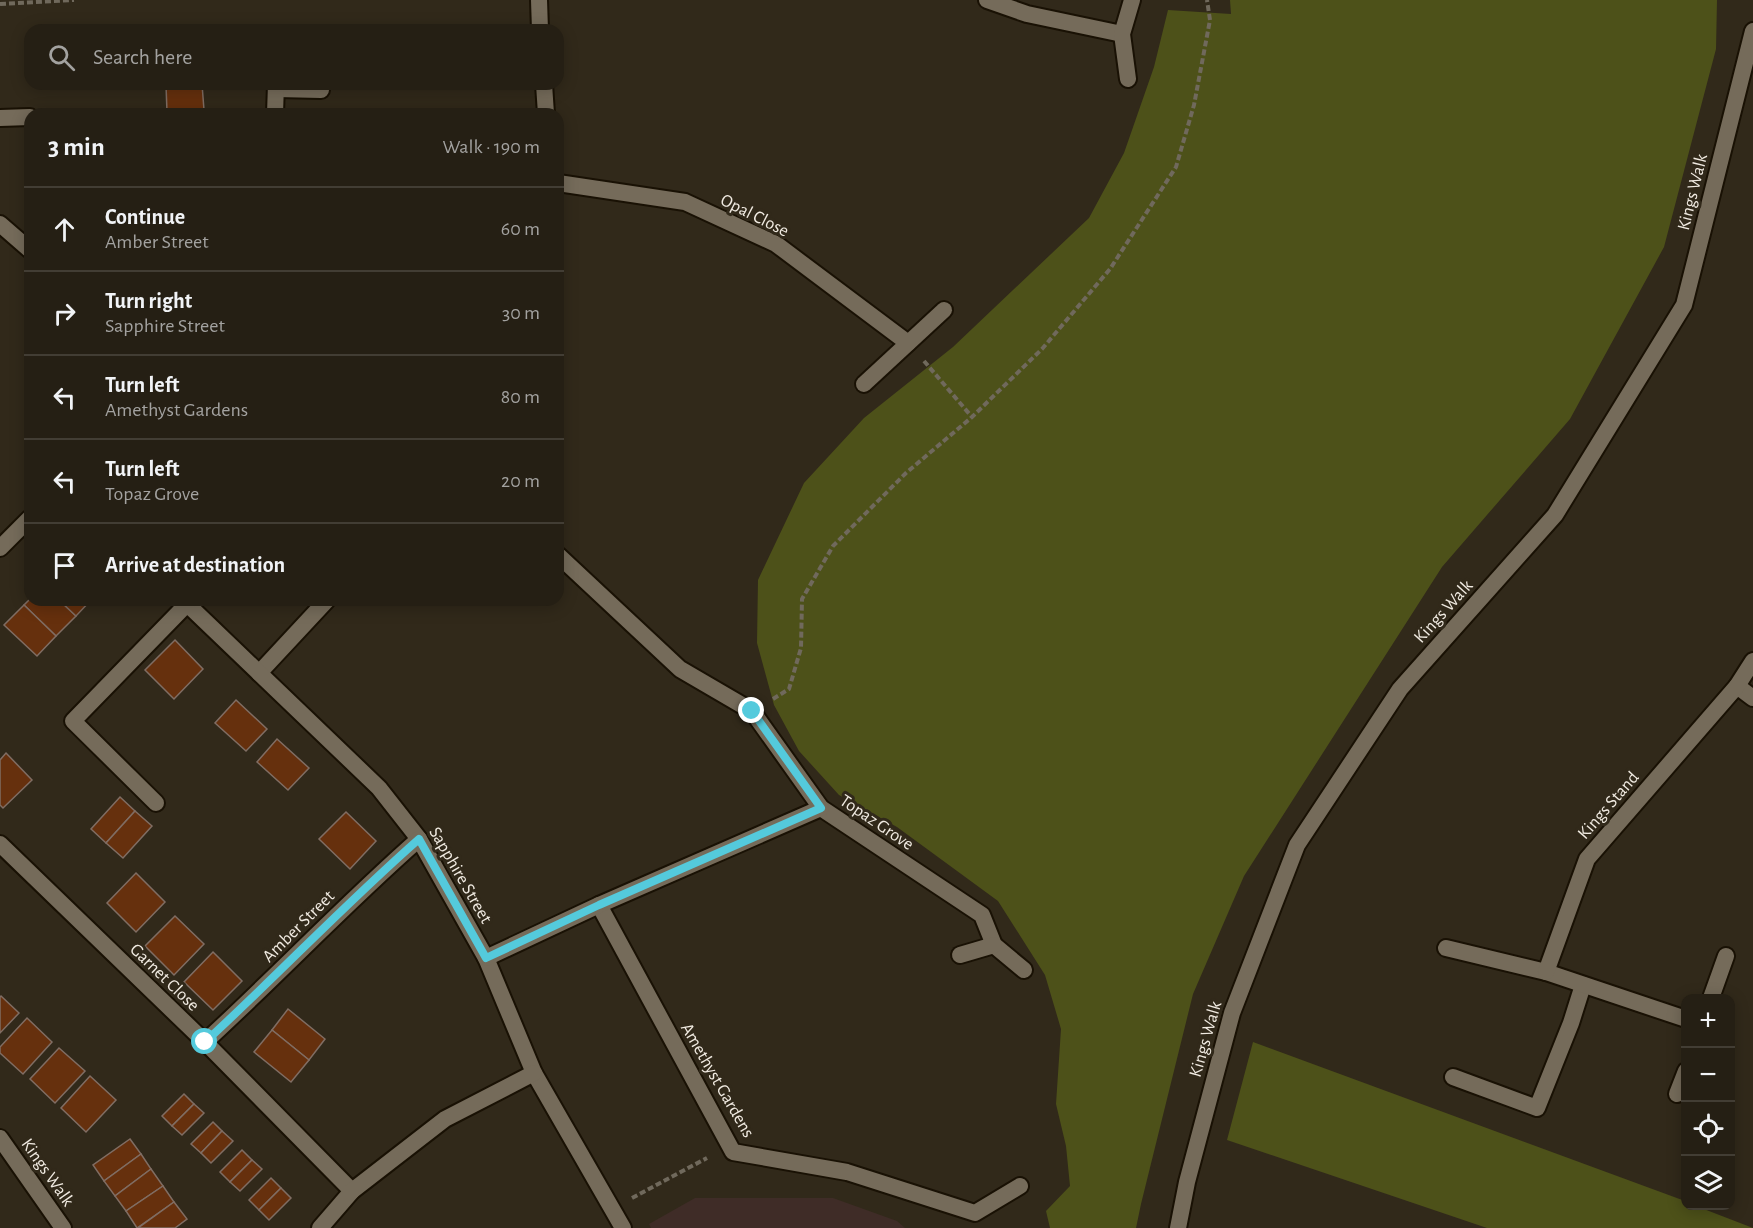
<!DOCTYPE html>
<html lang="en">
<head>
<meta charset="utf-8">
<style>
	:root { --surface:#251f14; --page:#2d271d; --text:#f1f3f6; --muted:#a3a2a0; --line:#423d34 }
	body { margin:0; font-family:"Alegreya Sans",sans-serif; background:var(--page); color:var(--text) }
	.controls { position:absolute; right:18px; bottom:18px; display:grid; overflow:hidden; border-radius:12px; box-shadow:0 3px 15px #0003 }
	.controls button { width:54px; height:54px; display:grid; place-items:center; padding:0; border:0; border-bottom:2px solid var(--line); background:var(--surface); color:var(--text); font:30px sans-serif }
	.stop { position:absolute; width:18px; height:18px; margin:-14px; border:4px solid #54cadc; border-radius:50%; background:#fff }
	.stop.end { background:#54cadc; border-color:#fff; box-shadow:0 2px 6px #0008 }
	.list { margin:0; padding:0; list-style:none }
	h2 { display:flex; justify-content:space-between; align-items:center; height:78px; margin:0; padding:0 24px; font-size:26px }
	h2 small { font-size:20px; font-weight:400; color:var(--muted) }
	.list li { display:grid; grid-template-columns:39px 1fr auto; gap:18px; align-items:center; box-sizing:border-box; height:84px; padding:0 24px; border-top:2px solid var(--line) }
	.list b { display:block; font-size:22px; white-space:nowrap }
	.list p { margin:0; font-size:20px; white-space:nowrap; color:var(--muted) }
	.list em { font-size:20px; font-style:normal; color:var(--muted) }
	.icon { flex:none; width:33px; height:33px; fill:none; stroke:currentColor; stroke-width:2; stroke-linecap:round; stroke-linejoin:round }
	.map { position:relative; flex:none; width:1753px; height:1228px; overflow:hidden }
	.search { position:absolute; background:var(--surface); box-shadow:0 3px 15px #0003; left:24px; top:24px; width:540px; height:66px; display:flex; align-items:center; gap:15px; box-sizing:border-box; padding:0 21px; border-radius:18px; color:var(--muted); font-size:22px }
	.panel { position:absolute; background:var(--surface); box-shadow:0 3px 15px #0003; left:24px; top:108px; width:540px; height:498px; border-radius:18px }
	.map>svg:first-child { display:block }
	.commercial { fill:#3f2c27 }
	.green { fill:#4d5119 }
	.building { fill:#66300d; stroke:#806d63; stroke-width:1.5 }
	.lines { fill:none; stroke-linecap:round; stroke-linejoin:round }
	.service-casing { stroke:#191104; stroke-width:20 }
	.minor-casing { stroke:#191104; stroke-width:20 }
	.path { stroke:#70695c; stroke-width:4; stroke-dasharray:6 3; stroke-linecap:butt }
	.service { stroke:#756b5a; stroke-width:16 }
	.minor { stroke:#756b5a; stroke-width:16 }
	.route { stroke:#54cadc; stroke-width:8 }
	.labels { text-anchor:middle; stroke-width:6; stroke-linejoin:round; paint-order:stroke }
	.street-label { font-size:18px; fill:#f1ebe2; stroke:#31291a }
</style>
</head>
<body>
<div class="map">
<svg width="1753" height="1228" viewBox="0 0 1753 1228">
	<rect width="100%" height="100%" fill="#31291a"/>
	<path class="commercial" d="M695 1198H833L897 1221 905 1228H651L649 1224Z"/>
	<g class="green">
		<path d="M1230 0H1717L1716 49 1664 247 1570 419 1442 567 1244 876 1193 994 1141 1204 1136 1228H1050L1046 1211 1070 1186 1066 1146 1056 1104 1061 1029 1045 975 998 901 897 827 839 795 799 751 774 705 757 643 758 580 804 483 864 418 953 347 1089 218 1124 153 1154 67 1168 10 1231 14Z"/>
		<path d="M1253 1042 1685 1201 1686 1206H1696L1753 1228H1487L1227 1140Z"/>
	</g>
	<g class="building">
		<path d="M202 84 204 110 167 112 166 85Z"/>
		<path d="M30 599 59 600 76 616 56 636 24 605Z"/>
		<path d="M59 600H91L76 616Z"/>
		<path d="M24 605 56 636 37 656 4 625Z"/>
		<path d="M175 640 203 669 174 699 145 670Z"/>
		<path d="M236 700 267 729 246 751 215 723Z"/>
		<path d="M277 739 309 768 288 790 257 762Z"/>
		<path d="M6 753 32 780 3 808 0 805V760Z"/>
		<path d="M120 797 135 811 106 843 91 829Z"/>
		<path d="M135 811 152 826 123 858 106 843Z"/>
		<path d="M346 812 376 841 350 869 319 839Z"/>
		<path d="M136 873 165 902 136 932 107 903Z"/>
		<path d="M175 916 204 944 174 975 145 946Z"/>
		<path d="M213 952 242 981 213 1010 184 982Z"/>
		<path d="M1 996 19 1013 0 1033V997Z"/>
		<path d="M288 1009 325 1039 309 1060 272 1030Z"/>
		<path d="M27 1018 52 1042 23 1074 0 1053V1047Z"/>
		<path d="M272 1030 309 1060 291 1082 254 1052Z"/>
		<path d="M59 1048 85 1071 55 1103 30 1079Z"/>
		<path d="M90 1076 116 1100 86 1132 61 1108Z"/>
		<path d="M184 1094 194 1104 172 1126 162 1116Z"/>
		<path d="M194 1104 204 1113 182 1135 172 1126Z"/>
		<path d="M213 1122 222 1131 201 1153 191 1144Z"/>
		<path d="M222 1131 233 1141 211 1163 201 1153Z"/>
		<path d="M130 1139 141 1154 104 1181 93 1165Z"/>
		<path d="M242 1150 252 1160 230 1182 220 1172Z"/>
		<path d="M141 1154 151 1169 115 1196 104 1181Z"/>
		<path d="M252 1160 262 1169 240 1191 230 1182Z"/>
		<path d="M151 1169 163 1186 126 1211 115 1196Z"/>
		<path d="M271 1178 281 1188 259 1210 249 1200Z"/>
		<path d="M163 1186 174 1202 137 1228 126 1211Z"/>
		<path d="M281 1188 291 1198 269 1220 259 1210Z"/>
		<path d="M174 1202 187 1219 175 1228H138Z"/>
	</g>
	<g class="lines">
		<g class="service-casing">
			<g id="service">
				<path d="M259 673 327 600"/>
				<path d="M1453 1077 1537 1108 1571 1023 1583 985"/>
			</g>
		</g>
		<g class="minor-casing">
			<g id="minor">
				<path d="M539 0 540 30"/>
				<path d="M987 0 1027 14 1122 34"/>
				<path d="M1128 79 1122 34 1132 0"/>
				<path d="M544 84 546 114"/>
				<path d="M277 89 321 90"/>
				<path d="M275 114 276 84"/>
				<path d="M0 118 30 117"/>
				<path d="M558 183 685 202 776 244 908 343"/>
				<path d="M0 224 30 250"/>
				<path d="M864 384 944 310"/>
				<path d="M0 548 30 518"/>
				<path d="M558 555 680 669 752 711 821 808 982 915 994 945 1024 970"/>
				<path d="M183 600 379 788 419 839 486 958 534 1073 623 1228"/>
				<path d="M1737 686 1753 698"/>
				<path d="M156 803 73 721 187 604"/>
				<path d="M0 844 205 1042 352 1191"/>
				<path d="M599 905 733 1152 847 1172 975 1213 1020 1186"/>
				<path d="M1446 948 1546 972 1686 1019"/>
				<path d="M960 955 994 945"/>
				<path d="M486 958 599 905 821 808"/>
				<path d="M1546 972 1587 859 1737 686 1753 661"/>
				<path d="M1711 998 1726 956"/>
				<path d="M205 1042C278 975 345 904 419 839"/>
				<path d="M1677 1094 1686 1071"/>
				<path d="M0 1138 63 1228"/>
				<path d="M320 1228 352 1191 445 1119 534 1073"/>
				<path d="M1178 1228 1187 1182 1232 1013 1297 845 1400 689 1555 515 1684 305 1753 31"/>
			</g>
		</g>
		<g class="path">
			<path d="M0 4 74 0"/>
			<path d="M924 361 972 417"/>
			<path d="M773 699 789 689 801 648 802 599 833 546 906 473 972 417 1042 349 1110 269 1176 167 1194 105 1210 20 1207 0"/>
			<path d="M632 1198 707 1158"/>
		</g>
		<use href="#service" class="service"/>
		<use href="#minor" class="minor"/>
	</g>
	<g class="lines">
		<path class="route" d="M205 1042C278 975 345 904 419 839L486 958 599 905 821 808 752 711"/>
	</g>
	<g class="labels">
		<g class="street-label">
			<text transform="translate(1692 192) rotate(-76)" y="6">Kings Walk</text>
			<text transform="translate(755 215) rotate(27)" y="6">Opal Close</text>
			<text transform="translate(1443 611) rotate(-48)" y="6">Kings Walk</text>
			<text transform="translate(1608 805) rotate(-49)" y="6">Kings Stand</text>
			<text transform="translate(877 822) rotate(34)" y="6">Topaz Grove</text>
			<text transform="translate(461 875) rotate(60)" y="6">Sapphire Street</text>
			<text transform="translate(298 926) rotate(-45)" y="6">Amber Street</text>
			<text transform="translate(165 977) rotate(44)" y="6">Garnet Close</text>
			<text transform="translate(1205 1039) rotate(-74)" y="6">Kings Walk</text>
			<text transform="translate(718 1080) rotate(60)" y="6">Amethyst Gardens</text>
			<text transform="translate(48 1172) rotate(55)" y="6">Kings Walk</text>
		</g>
	</g>
</svg>
<div class="controls">
<button>+</button>
<button>−</button>
<button><svg class="icon" aria-label="locate" viewBox="0 0 24 24"><circle cx="12" cy="12" r="6"/><path d="M12 2v4M12 18v4M2 12h4M18 12h4"/></svg></button>
<button><svg class="icon" aria-label="layers" viewBox="0 0 24 24"><path d="M12 4l9 5-9 5-9-5zM3 14l9 5 9-5"/></svg></button>
</div>
<div class="stop" style="left:205px;top:1042px"></div>
<div class="stop end" style="left:752px;top:711px"></div>
<div class="search"><svg class="icon" aria-label="search" viewBox="0 0 24 24"><circle cx="10" cy="10" r="6"/><path d="M15 15l6 6"/></svg>Search here</div>
<section class="panel">
<h2>3 min<small>Walk · 190 m</small></h2>
<ul class="list">
<li><svg class="icon" aria-label="ahead" viewBox="0 0 24 24"><path d="M12 20V5M6 11l6-6 6 6"/></svg><div><b>Continue</b><p>Amber Street</p></div><em>60 m</em></li>
<li><svg class="icon" aria-label="right" viewBox="0 0 24 24"><path d="M7 20v-9h11M14 6l5 5-5 5"/></svg><div><b>Turn right</b><p>Sapphire Street</p></div><em>30 m</em></li>
<li><svg class="icon" aria-label="left" viewBox="0 0 24 24"><path d="M17 20v-9H6M10 6l-5 5 5 5"/></svg><div><b>Turn left</b><p>Amethyst Gardens</p></div><em>80 m</em></li>
<li><svg class="icon" aria-label="left" viewBox="0 0 24 24"><path d="M17 20v-9H6M10 6l-5 5 5 5"/></svg><div><b>Turn left</b><p>Topaz Grove</p></div><em>20 m</em></li>
<li><svg class="icon" aria-label="arrive" viewBox="0 0 24 24"><path d="M6 21V4h12l-3 4 3 4H6"/></svg><div><b>Arrive at destination</b></div></li>
</ul>
</section>
</div>
</body>
</html>
